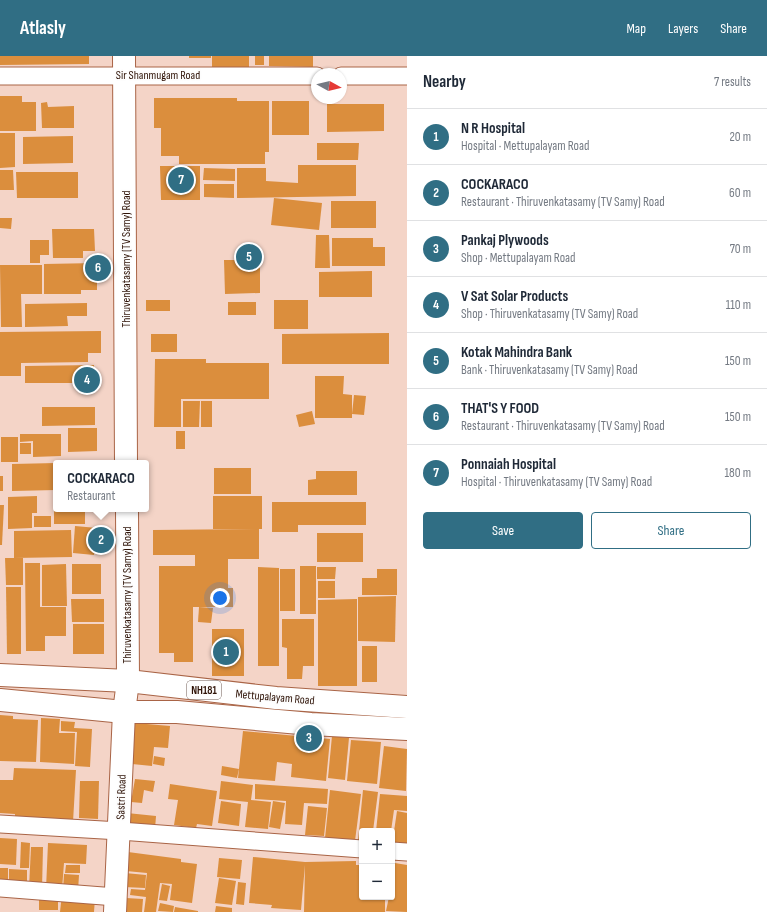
<!DOCTYPE html>
<html lang="en">
<head>
<meta charset="utf-8">
<style>
	:root { --surface:#fff; --page:#f6f6f7; --text:#1f2937; --muted:#747a83; --line:#e0e1e3; --accent:#306e84 }
	body { margin:0; font-family:"Sofia Sans Condensed",sans-serif; background:var(--page); color:var(--text) }
	.controls { position:absolute; right:12px; bottom:12px; display:grid; overflow:hidden; border-radius:4px; box-shadow:0 1px 3px #0004 }
	.controls button { width:36px; height:36px; display:grid; place-items:center; padding:0; border:0; border-bottom:1px solid var(--line); background:var(--surface); color:var(--text); font:20px sans-serif }
	.compass { position:absolute; left:311px; top:12px; width:36px; height:36px; border-radius:50%; background:var(--surface); box-shadow:0 1px 3px #0004; rotate:98deg }
	.you { position:absolute; left:220px; top:542px; width:14px; height:14px; margin:-10px; border:3px solid #fff; border-radius:50%; background:#1a73e8; box-shadow:0 0 0 6px #1a73e833 }
	.badge { display:grid; place-items:center; width:26px; height:26px; border-radius:50%; background:var(--accent); color:#fff; font-size:13px; font-weight:700 }
	.pin { position:absolute; translate:-50% -50%; border:2px solid #fff; box-shadow:0 1px 4px #0006 }
	.popup { position:absolute; left:53px; top:404px; width:96px; height:52px; box-sizing:border-box; display:grid; place-content:center; border-radius:4px; background:var(--surface); filter:drop-shadow(0 1px 3px #0005); font-size:13px; white-space:nowrap; color:var(--muted) }
	.popup b { font-size:15px; color:var(--text) }
	.popup::after { content:''; position:absolute; left:50%; top:100%; margin-left:-8px; border:8px solid transparent; border-top-color:var(--surface) }
	.list { margin:0; padding:0; list-style:none }
	h2 { display:flex; justify-content:space-between; align-items:center; height:52px; margin:0; padding:0 16px; font-size:17px }
	h2 small { font-size:13px; font-weight:400; color:var(--muted) }
	.list li { display:grid; grid-template-columns:26px 1fr auto; gap:12px; align-items:center; box-sizing:border-box; height:56px; padding:0 16px; border-top:1px solid var(--line) }
	.list b { display:block; font-size:15px; white-space:nowrap }
	.list p { margin:0; font-size:13px; white-space:nowrap; color:var(--muted) }
	.list em { font-size:13px; font-style:normal; color:var(--muted) }
	.actions { display:flex; gap:8px; padding:12px 16px }
	.actions a { flex:1; padding:9px 0; border:1px solid var(--accent); border-radius:4px; text-align:center; font-size:14px; color:var(--accent) }
	.actions .main { background:var(--accent); color:#fff }
	.map { position:relative; flex:none; width:407px; height:856px; overflow:hidden }
	header { display:flex; align-items:center; gap:24px; box-sizing:border-box; height:56px; padding:0 20px; background:var(--accent); color:#fff }
	header strong { font-size:19px }
	nav { display:flex; gap:22px; margin-inline-start:auto; font-size:14px }
	main { display:flex }
	aside { flex:1; background:var(--surface) }
	.map>svg:first-child { display:block }
	.building { fill:#db8e3d }
	.lines { fill:none; stroke-linecap:round; stroke-linejoin:round }
	.minor-casing { stroke:#a96446; stroke-width:19 }
	.secondary-casing { stroke:#a96446; stroke-width:24 }
	.trunk-casing { stroke:#a96446; stroke-width:24 }
	.minor { stroke:#fff; stroke-width:17 }
	.secondary { stroke:#fff; stroke-width:22 }
	.trunk { stroke:#fff; stroke-width:22 }
	.labels { text-anchor:middle; stroke-width:3.5; stroke-linejoin:round; paint-order:stroke }
	.shield { fill:#fdfdfd; stroke:#6c5850; stroke-width:1 }
	.shield-label { font-size:11px; font-weight:bold; fill:#2e1206 }
	.street-label { font-size:12px; fill:#2e1206; stroke:#fdfdfd }
</style>
</head>
<body>
<header>
<strong>Atlasly</strong>
<nav><a>Map</a><a>Layers</a><a>Share</a></nav>
</header>
<main>
<div class="map">
<svg width="407" height="856" viewBox="0 0 407 856">
	<rect width="100%" height="100%" fill="#f4d4c7"/>
	<g class="building">
		<path d="M0 0H89V8L0 9Z"/>
		<rect x="189" y="0" width="22" height="2"/>
		<rect x="212" y="0" width="37" height="13"/>
		<rect x="255" y="0" width="9" height="9"/>
		<path d="M269 0H313V11L269 10Z"/>
		<path d="M0 40H22V46H36V75H0Z"/>
		<path d="M154 42H237V45H269V96H265V108H179V100H161V72H154Z"/>
		<rect x="272" y="45" width="37" height="34"/>
		<path d="M47 46 48 51 74 50V72H42L41 47Z"/>
		<path d="M327 48H384V75L327 76Z"/>
		<path d="M0 77H15V111L0 112Z"/>
		<path d="M73 80V107L23 108V81Z"/>
		<path d="M317 87H359L358 104H317Z"/>
		<path d="M298 109H356V140L237 142V112H266V125L298 127Z"/>
		<path d="M160 110H200V144H161Z"/>
		<path d="M204 112 235 113V125L203 124Z"/>
		<path d="M0 114H13L14 134H0Z"/>
		<path d="M16 116H78V142H17Z"/>
		<path d="M204 128H234V142L204 141Z"/>
		<path d="M274 142 322 147 319 174 271 169Z"/>
		<rect x="331" y="145" width="45" height="27"/>
		<path d="M0 162H12L11 173 0 172Z"/>
		<path d="M52 173H94L95 195H83V202H53Z"/>
		<path d="M316 179H329L330 212H315Z"/>
		<path d="M332 182H373V191H385V210H332Z"/>
		<path d="M30 184H49V199H40V207H30Z"/>
		<path d="M224 204H260V237L225 238Z"/>
		<path d="M97 207V234H81V238H44V208Z"/>
		<path d="M0 209H42V238H21L22 271H1Z"/>
		<path d="M372 215V241H319V216Z"/>
		<rect x="146" y="244" width="24" height="11"/>
		<rect x="274" y="244" width="34" height="29"/>
		<rect x="228" y="246" width="28" height="13"/>
		<path d="M87 247V260H67L68 270 25 271V248Z"/>
		<path d="M101 275V297H88V306L21 307V320H0V276Z"/>
		<path d="M389 277V308H282V278Z"/>
		<rect x="151" y="278" width="26" height="18"/>
		<path d="M155 303H206V307H269V343H181V371H154Z"/>
		<path d="M94 309V327H25V310Z"/>
		<path d="M315 320H344L343 338 352 339V362H315Z"/>
		<path d="M354 339 366 340 364 359 352 358Z"/>
		<path d="M183 345H200L199 371H183Z"/>
		<rect x="201" y="345" width="11" height="26"/>
		<path d="M42 351H95V369L42 370Z"/>
		<path d="M312 355 315 368 299 371 296 359Z"/>
		<path d="M68 372H97V395L68 396Z"/>
		<rect x="176" y="375" width="9" height="18"/>
		<path d="M20 378H61V400L33 401V385L20 386Z"/>
		<rect x="1" y="381" width="17" height="25"/>
		<rect x="20" y="387" width="11" height="11"/>
		<path d="M56 407V434L12 435V408Z"/>
		<rect x="214" y="412" width="37" height="26"/>
		<path d="M316 415H357V439H308V424L316 423Z"/>
		<rect x="0" y="420" width="3" height="15"/>
		<path d="M37 440V457H32V472L8 473V441Z"/>
		<rect x="213" y="440" width="49" height="33"/>
		<path d="M272 446H366V469H298V476H272Z"/>
		<path d="M0 449H4L2 489H0Z"/>
		<path d="M54 451H56V453H85V468H54Z"/>
		<rect x="34" y="460" width="17" height="11"/>
		<path d="M75 470 97 472 94 499 73 497Z"/>
		<path d="M259 473V503H228V532H233V551H193V606H174V597H159V510H195V499H153V474Z"/>
		<path d="M71 474 72 501 14 502V475Z"/>
		<rect x="317" y="477" width="46" height="29"/>
		<path d="M5 502H23V529H6Z"/>
		<path d="M25 507H40V551H66V580H45V595H26Z"/>
		<path d="M66 508 67 550H42V509Z"/>
		<rect x="72" y="508" width="29" height="30"/>
		<rect x="300" y="510" width="16" height="48"/>
		<path d="M258 511 279 512V610H258Z"/>
		<path d="M317 511H336L335 523H317Z"/>
		<rect x="280" y="513" width="15" height="42"/>
		<path d="M377 513H397V539H362V522H377Z"/>
		<rect x="318" y="525" width="17" height="17"/>
		<path d="M6 531H21V598H7Z"/>
		<path d="M396 540 395 586 358 585V541Z"/>
		<path d="M71 543H104V566H72Z"/>
		<path d="M357 543V630H318V544Z"/>
		<path d="M199 551 213 552 211 567 198 566Z"/>
		<path d="M282 563H314V610H303L302 623H287V592L282 591Z"/>
		<rect x="73" y="568" width="31" height="30"/>
		<rect x="212" y="573" width="32" height="47"/>
		<rect x="362" y="590" width="15" height="36"/>
		<path d="M0 659 13 660V663L38 664 36 706 0 705Z"/>
		<path d="M41 662 60 663 59 677H75L74 708 40 706Z"/>
		<path d="M61 665 75 666 74 672 92 673 90 711 75 710 77 676 61 675Z"/>
		<path d="M135 667 170 670 168 692 154 691 152 710 132 708Z"/>
		<path d="M243 675 330 683 326 725 291 721 292 708 277 706 275 725 238 722Z"/>
		<path d="M332 680 349 682 345 724 328 722Z"/>
		<path d="M351 684 381 686 377 728 347 725Z"/>
		<path d="M384 690 407 693 406 735 379 732Z"/>
		<path d="M154 700 165 702 164 710 153 708Z"/>
		<path d="M222 710 239 713 237 722 221 719Z"/>
		<path d="M14 712 76 714 73 766 15 763V758L0 757V724H13Z"/>
		<path d="M135 723 155 725 153 736 144 734 142 747 131 746Z"/>
		<path d="M80 725H99L98 763 79 762Z"/>
		<path d="M221 725 253 729 251 744 271 746 268 773 245 771 248 746 219 743Z"/>
		<path d="M170 728 217 735 212 770 197 768 196 772 174 769 178 744 168 743Z"/>
		<path d="M255 728 328 733 327 748 304 747 302 769 285 768 286 745 255 743Z"/>
		<path d="M330 734 361 738 355 785 325 782Z"/>
		<path d="M363 734 378 736 373 775H362V785H358Z"/>
		<path d="M380 738 407 740V755L394 754 391 775H376Z"/>
		<path d="M221 745 241 748 239 770 218 767Z"/>
		<path d="M273 745 285 747 280 773 269 771Z"/>
		<path d="M308 750 327 752 324 780 305 779Z"/>
		<path d="M397 755 407 757V792L392 789Z"/>
		<path d="M127 757 156 760 155 773 126 770Z"/>
		<path d="M0 782 17 783 16 809 0 808Z"/>
		<path d="M21 786 30 787 29 812H20Z"/>
		<path d="M48 787 87 789 86 808 64 807 62 833H46Z"/>
		<path d="M31 791H43L42 833 29 832Z"/>
		<path d="M128 796 181 803V806L197 808 192 847 170 844 172 828 160 827 156 856H144L146 841 130 839 131 833 145 834 147 817 126 815Z"/>
		<path d="M253 801 305 806 356 805V809H362V841H385V856H304L305 809 301 854 271 852 272 849 249 847Z"/>
		<path d="M219 802 242 804 240 823 217 821Z"/>
		<path d="M395 807 407 809V856L386 855 389 841H392V822Z"/>
		<path d="M66 809H80V817H65Z"/>
		<path d="M0 812H8V830L0 829Z"/>
		<path d="M9 813 27 814V831L9 830Z"/>
		<path d="M125 817 146 819 145 832 124 831Z"/>
		<path d="M64 818 79 819 78 835 63 834Z"/>
		<path d="M219 822 236 825 232 849 215 847Z"/>
		<path d="M238 826 246 827 244 849 236 848Z"/>
		<path d="M162 828 170 830 167 845 159 844Z"/>
		<path d="M62 838 95 842 94 856H60Z"/>
		<rect x="39" y="839" width="19" height="15"/>
		<path d="M126 842 143 843 142 856H124Z"/>
		<path d="M160 847 174 850 173 856 158 855Z"/>
		<path d="M216 850 232 852V856H215Z"/>
		<path d="M175 851 198 855V856H174Z"/>
	</g>
	<g class="lines">
		<g class="minor-casing">
			<g id="minor">
				<path d="M0 20H317"/>
				<path d="M341 20H407"/>
				<path d="M0 768 120 775 362 793"/>
				<path d="M392 795 407 796"/>
				<path d="M0 832 116 841"/>
			</g>
		</g>
		<g class="secondary-casing">
			<g id="secondary">
				<path d="M124 0 126 407"/>
				<path d="M115 856 124 656 128 625 127 453"/>
			</g>
		</g>
		<g class="trunk-casing">
			<g id="trunk">
				<path d="M0 619 128 625 276 642 407 651"/>
				<path d="M0 644 124 656H177L311 668 407 673"/>
			</g>
		</g>
		<use href="#minor" class="minor"/>
		<use href="#secondary" class="secondary"/>
		<use href="#trunk" class="trunk"/>
	</g>
	<g class="labels">
		<rect class="shield" x="187" y="625" width="34" height="18" rx="3"/>
		<g class="shield-label">
			<text x="204" y="638">NH181</text>
		</g>
		<g class="street-label">
			<text x="158" y="23">Sir Shanmugam Road</text>
			<text transform="translate(126 203) rotate(-90)" y="4">Thiruvenkatasamy (TV Samy) Road</text>
			<text transform="translate(127 539) rotate(-90)" y="4">Thiruvenkatasamy (TV Samy) Road</text>
			<text transform="translate(275 641) rotate(5)" y="4">Mettupalayam Road</text>
			<text transform="translate(121 741) rotate(-88)" y="4">Sastri Road</text>
		</g>
	</g>
</svg>
<div class="controls">
<button>+</button>
<button>−</button>
</div>
<svg class="compass" viewBox="-18 -18 36 36"><path d="M0-13l5 13h-10z" fill="#e53935"/><path d="M0 13l5-13h-10z" fill="#747a83"/></svg>
<div class="you"></div>
<div class="pin badge" style="left:226px;top:596px">1</div>
<div class="pin badge" style="left:101px;top:484px">2</div>
<div class="popup"><b>COCKARACO</b>Restaurant</div>
<div class="pin badge" style="left:309px;top:682px">3</div>
<div class="pin badge" style="left:87px;top:324px">4</div>
<div class="pin badge" style="left:249px;top:201px">5</div>
<div class="pin badge" style="left:98px;top:212px">6</div>
<div class="pin badge" style="left:181px;top:124px">7</div>
</div>
<aside>
<h2>Nearby<small>7 results</small></h2>
<ul class="list">
<li><span class="badge">1</span><div><b>N R Hospital</b><p>Hospital · Mettupalayam Road</p></div><em>20 m</em></li>
<li><span class="badge">2</span><div><b>COCKARACO</b><p>Restaurant · Thiruvenkatasamy (TV Samy) Road</p></div><em>60 m</em></li>
<li><span class="badge">3</span><div><b>Pankaj Plywoods</b><p>Shop · Mettupalayam Road</p></div><em>70 m</em></li>
<li><span class="badge">4</span><div><b>V Sat Solar Products</b><p>Shop · Thiruvenkatasamy (TV Samy) Road</p></div><em>110 m</em></li>
<li><span class="badge">5</span><div><b>Kotak Mahindra Bank</b><p>Bank · Thiruvenkatasamy (TV Samy) Road</p></div><em>150 m</em></li>
<li><span class="badge">6</span><div><b>THAT'S Y FOOD</b><p>Restaurant · Thiruvenkatasamy (TV Samy) Road</p></div><em>150 m</em></li>
<li><span class="badge">7</span><div><b>Ponnaiah Hospital</b><p>Hospital · Thiruvenkatasamy (TV Samy) Road</p></div><em>180 m</em></li>
</ul>
<div class="actions"><a class="main">Save</a><a>Share</a></div>
</aside>
</main>
</body>
</html>
